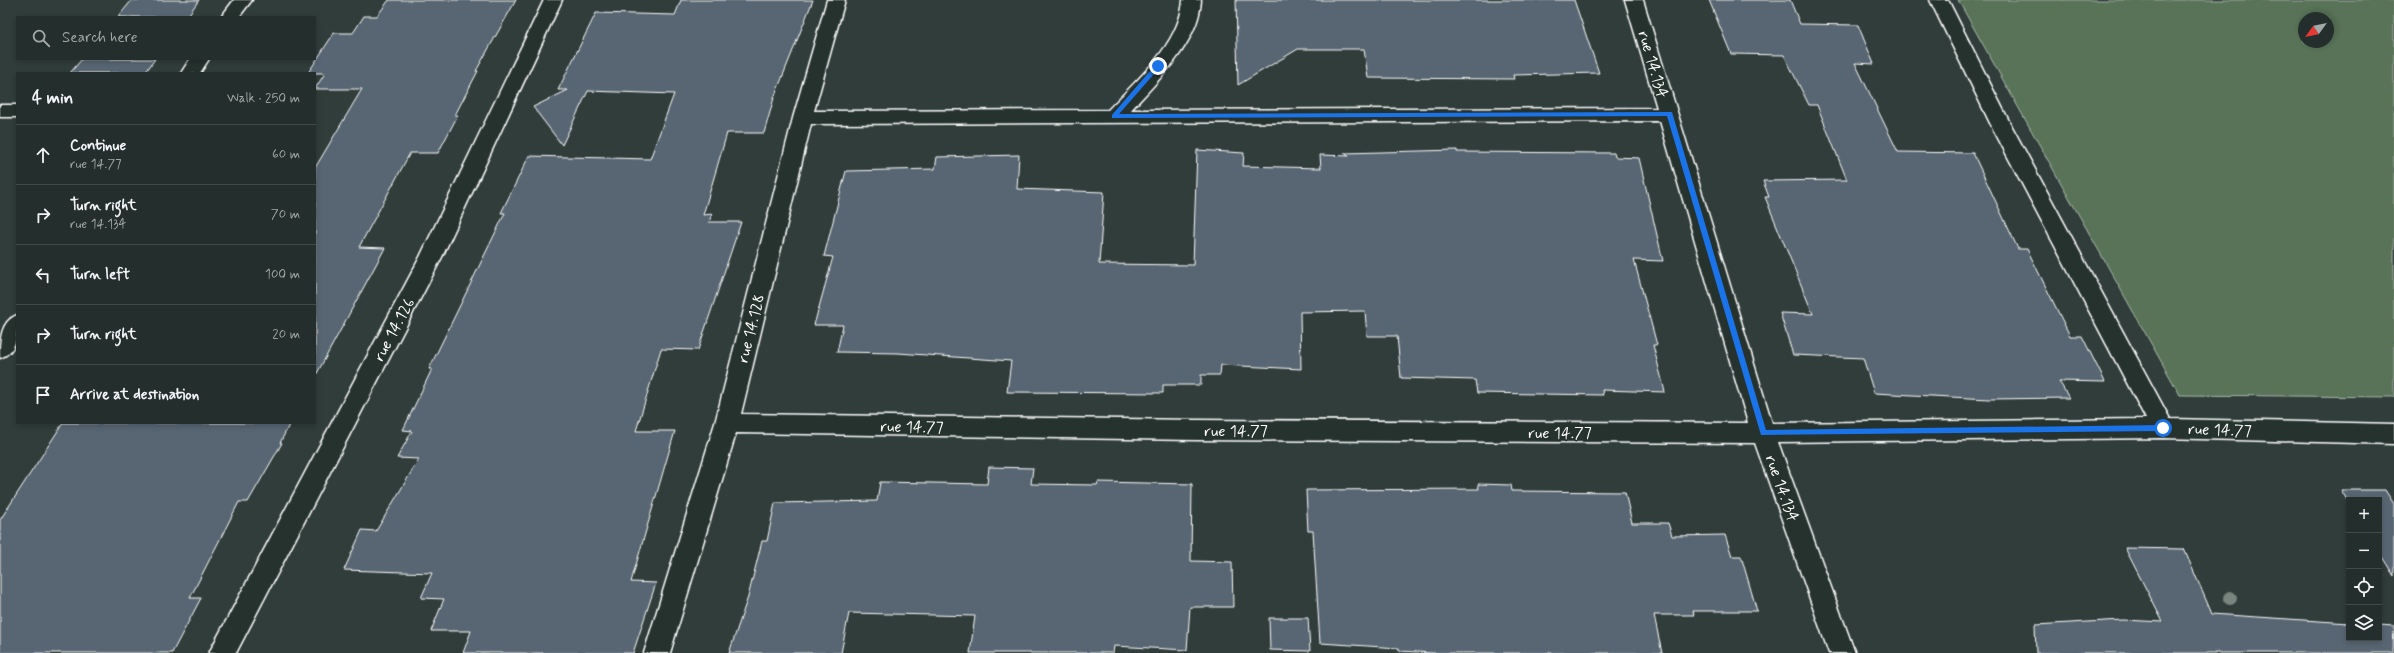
<!DOCTYPE html>
<html lang="en">
<head>
<meta charset="utf-8">
<style>
	:root { --surface:#242e2c; --page:#2c3634; --text:#f1f3f6; --muted:#a3a8a9; --line:#414a48 }
	body { margin:0; font-family:Mynerve,sans-serif; background:var(--page); color:var(--text) }
	.controls { position:absolute; right:12px; bottom:12px; display:grid; overflow:hidden; border-radius:0px; box-shadow:0 2px 6px #0003 }
	.controls button { width:36px; height:36px; display:grid; place-items:center; padding:0; border:0; border-bottom:1px solid var(--line); background:var(--surface); color:var(--text); font:20px sans-serif }
	.compass { position:absolute; left:2298px; top:12px; width:36px; height:36px; border-radius:50%; background:var(--surface); box-shadow:0 2px 6px #0003; rotate:237deg }
	.stop { position:absolute; width:12px; height:12px; margin:-9px; border:3px solid #1a73e8; border-radius:50%; background:#fff }
	.stop.end { background:#1a73e8; border-color:#fff; box-shadow:0 1px 4px #0008 }
	.list { margin:0; padding:0; list-style:none }
	h2 { display:flex; justify-content:space-between; align-items:center; height:52px; margin:0; padding:0 16px; font-size:17px }
	h2 small { font-size:13px; font-weight:400; color:var(--muted) }
	.list li { display:grid; grid-template-columns:26px 1fr auto; gap:12px; align-items:center; box-sizing:border-box; height:60px; padding:0 16px; border-top:1px solid var(--line) }
	.list b { display:block; font-size:15px; white-space:nowrap }
	.list p { margin:0; font-size:13px; white-space:nowrap; color:var(--muted) }
	.list em { font-size:13px; font-style:normal; color:var(--muted) }
	.icon { flex:none; width:22px; height:22px; fill:none; stroke:currentColor; stroke-width:2; stroke-linecap:round; stroke-linejoin:round }
	.map { position:relative; flex:none; width:2394px; height:653px; overflow:hidden }
	.search { position:absolute; background:var(--surface); box-shadow:0 2px 6px #0003; left:16px; top:16px; width:300px; height:44px; display:flex; align-items:center; gap:10px; box-sizing:border-box; padding:0 14px; border-radius:0px; color:var(--muted); font-size:15px }
	.panel { position:absolute; background:var(--surface); box-shadow:0 2px 6px #0003; left:16px; top:72px; width:300px; height:352px; border-radius:0px }
	.map>svg:first-child { display:block }
	.green { fill:#597359; stroke:#acb9ac; fill-rule:evenodd }
	.building { fill:#586673; stroke:#fff }
	.lines { fill:none; stroke-linecap:round; stroke-linejoin:round }
	.street-casing { stroke:#fff; stroke-width:3 }
	.street { fill:#26332d; fill-rule:evenodd }
	.tree { fill:#79857e }
	.route { fill:#1a73e8 }
	.labels { text-anchor:middle; stroke-width:3; stroke-linejoin:round; paint-order:stroke }
	.street-label { font-size:16px; fill:#fff; stroke:#26332d }
</style>
</head>
<body>
<div class="map">
<svg width="2394" height="653" viewBox="0 0 2394 653">
	<rect width="100%" height="100%" fill="#303d3b"/>
	<filter id="ink" filterUnits="userSpaceOnUse"><feTurbulence type="fractalNoise" baseFrequency=".025" numOctaves="2"/><feDisplacementMap in="SourceGraphic" scale="8" xChannelSelector="R" yChannelSelector="G"/><feConvolveMatrix kernelMatrix="1 2 1 2 8 2 1 2 1" color-interpolation-filters="sRGB"/></filter>
	<g filter="url(#ink)">
		<path class="green" d="M1958 0H2394V397L2180 395ZM2304 18H2328V42H2304Z"/>
		<g class="building">
			<path d="M132 0H199L187 17H118Z"/>
			<path d="M389 0H516L476 71H478L455 115H458L438 153H410L359 247 385 248 315 377V168L362 89H315L325 73H308L334 33H353L364 16H377Z"/>
			<path d="M681 0H813L774 98 764 133H727L703 215 712 214 709 222H741L698 350 661 349 636 431H675L631 582 656 583 633 653H463L471 631H431L444 599 421 598 432 573 344 570 362 530 376 531 419 459 397 458 412 431 403 430 432 369H429L505 213H501L529 156 650 159 674 94 588 91 562 145 533 107 568 90H558L596 13 675 15Z"/>
			<path d="M1236 0H1574L1599 73 1513 75 1514 79 1368 78 1364 49H1298L1238 85Z"/>
			<path d="M1709 0H1790L1800 24 1858 25 1874 64 1855 63 1898 152 1973 153 2018 249H2027L2070 336H2082L2105 382 2059 381 2069 398 1989 399 1874 393 1863 358 1793 355 1780 313 1813 314 1765 197H1769L1763 181 1847 180 1817 105H1809L1784 55 1731 54Z"/>
			<path d="M82 59H155L145 73H70Z"/>
			<path d="M1197 150 1244 153 1243 166 1321 168 1320 155 1349 156 1344 153 1457 150V152L1614 153 1615 157 1639 158 1663 261 1634 260 1657 345H1653L1665 392 1602 390 1603 395 1477 393 1475 380 1401 378 1397 336H1367L1365 311 1300 312 1301 369 1221 365 1220 375H1201V385H1163V393L1007 392 1011 361 898 353 837 352 843 325H814L833 257 824 256 846 171 935 169 937 157 1019 155 1017 189 1104 192 1099 264 1193 265Z"/>
			<path d="M63 423H290L280 443H282L248 502H239L190 598H201L172 653H0V520Z"/>
			<path d="M989 467 1033 468 1031 484 1097 485 1098 482 1192 484 1191 561 1232 562 1233 607H1190L1187 650 1114 646 1113 653H970L975 616 849 613 841 653H729L748 597 762 541H767L775 503 877 501 880 482 987 484Z"/>
			<path d="M1478 484 1511 485 1512 491 1625 492 1632 523H1668L1672 536 1725 535 1732 556H1741L1757 611H1693L1694 615H1654L1662 653H1435L1399 651V648L1320 643 1313 531H1308L1306 490 1479 489Z"/>
			<path d="M2341 490H2385L2394 504V576L2379 552V500H2349V503Z"/>
			<path d="M2125 548 2184 549 2212 614 2349 623V638H2379V625L2394 626 2393 653H2036L2035 625 2123 620 2163 622Z"/>
			<path d="M1269 618H1308L1310 651 1270 650Z"/>
		</g>
		<g class="lines">
			<g class="street-casing">
				<g id="street">
					<path d="M234 0H252L239 17H221Z"/>
					<path d="M544 0H562L442 257 236 653H209L420 257Z"/>
					<path d="M827 0H845L814 111 1108 110C1137 80 1180 44 1183 0H1201C1199 43 1158 80 1131 110L1657 108 1625 0H1643L1772 423 2146 419 1990 123 1930 0H1948L2010 123 2170 419 2394 424V444L2163 438 1778 442 1855 653H1829L1755 443 1196 440 736 433 670 653H644L715 423 793 118ZM1660 121 1748 423 1196 420 741 414 811 124Z"/>
					<path d="M190 59H209L200 73H181Z"/>
					<rect x="0" y="105" width="17" height="12"/>
					<path d="M17 315C17 333 19 351 0 358 0 341 0 322 17 315Z"/>
				</g>
			</g>
			<use href="#street" class="street"/>
		</g>
		<circle class="tree" cx="2230" cy="598" r="7"/>
	</g>
	<path class="route" d="M1156 64 1161 66 1119 114 1672 112 1766 430 2163 425 2167 428 2163 431 1761 435 1667 116 1112 118V115Z"/>
	<g class="labels">
		<g class="street-label">
			<text transform="translate(1654 64) rotate(73)" y="6">rue 14.134</text>
			<text transform="translate(750 328) rotate(-76)" y="6">rue 14.128</text>
			<text transform="translate(393 329) rotate(-62)" y="6">rue 14.126</text>
			<text transform="translate(912 426) rotate(1)" y="6">rue 14.77</text>
			<text transform="translate(2220 429) rotate(2)" y="6">rue 14.77</text>
			<text x="1236" y="436">rue 14.77</text>
			<text x="1560" y="438">rue 14.77</text>
			<text transform="translate(1783 488) rotate(70)" y="6">rue 14.134</text>
		</g>
	</g>
</svg>
<div class="controls">
<button>+</button>
<button>−</button>
<button><svg class="icon" aria-label="locate" viewBox="0 0 24 24"><circle cx="12" cy="12" r="6"/><path d="M12 2v4M12 18v4M2 12h4M18 12h4"/></svg></button>
<button><svg class="icon" aria-label="layers" viewBox="0 0 24 24"><path d="M12 4l9 5-9 5-9-5zM3 14l9 5 9-5"/></svg></button>
</div>
<svg class="compass" viewBox="-18 -18 36 36"><path d="M0-13l5 13h-10z" fill="#e53935"/><path d="M0 13l5-13h-10z" fill="#a3a8a9"/></svg>
<div class="stop" style="left:2163px;top:428px"></div>
<div class="stop end" style="left:1158px;top:66px"></div>
<div class="search"><svg class="icon" aria-label="search" viewBox="0 0 24 24"><circle cx="10" cy="10" r="6"/><path d="M15 15l6 6"/></svg>Search here</div>
<section class="panel">
<h2>4 min<small>Walk · 250 m</small></h2>
<ul class="list">
<li><svg class="icon" aria-label="ahead" viewBox="0 0 24 24"><path d="M12 20V5M6 11l6-6 6 6"/></svg><div><b>Continue</b><p>rue 14.77</p></div><em>60 m</em></li>
<li><svg class="icon" aria-label="right" viewBox="0 0 24 24"><path d="M7 20v-9h11M14 6l5 5-5 5"/></svg><div><b>Turn right</b><p>rue 14.134</p></div><em>70 m</em></li>
<li><svg class="icon" aria-label="left" viewBox="0 0 24 24"><path d="M17 20v-9H6M10 6l-5 5 5 5"/></svg><div><b>Turn left</b></div><em>100 m</em></li>
<li><svg class="icon" aria-label="right" viewBox="0 0 24 24"><path d="M7 20v-9h11M14 6l5 5-5 5"/></svg><div><b>Turn right</b></div><em>20 m</em></li>
<li><svg class="icon" aria-label="arrive" viewBox="0 0 24 24"><path d="M6 21V4h12l-3 4 3 4H6"/></svg><div><b>Arrive at destination</b></div></li>
</ul>
</section>
</div>
</body>
</html>
